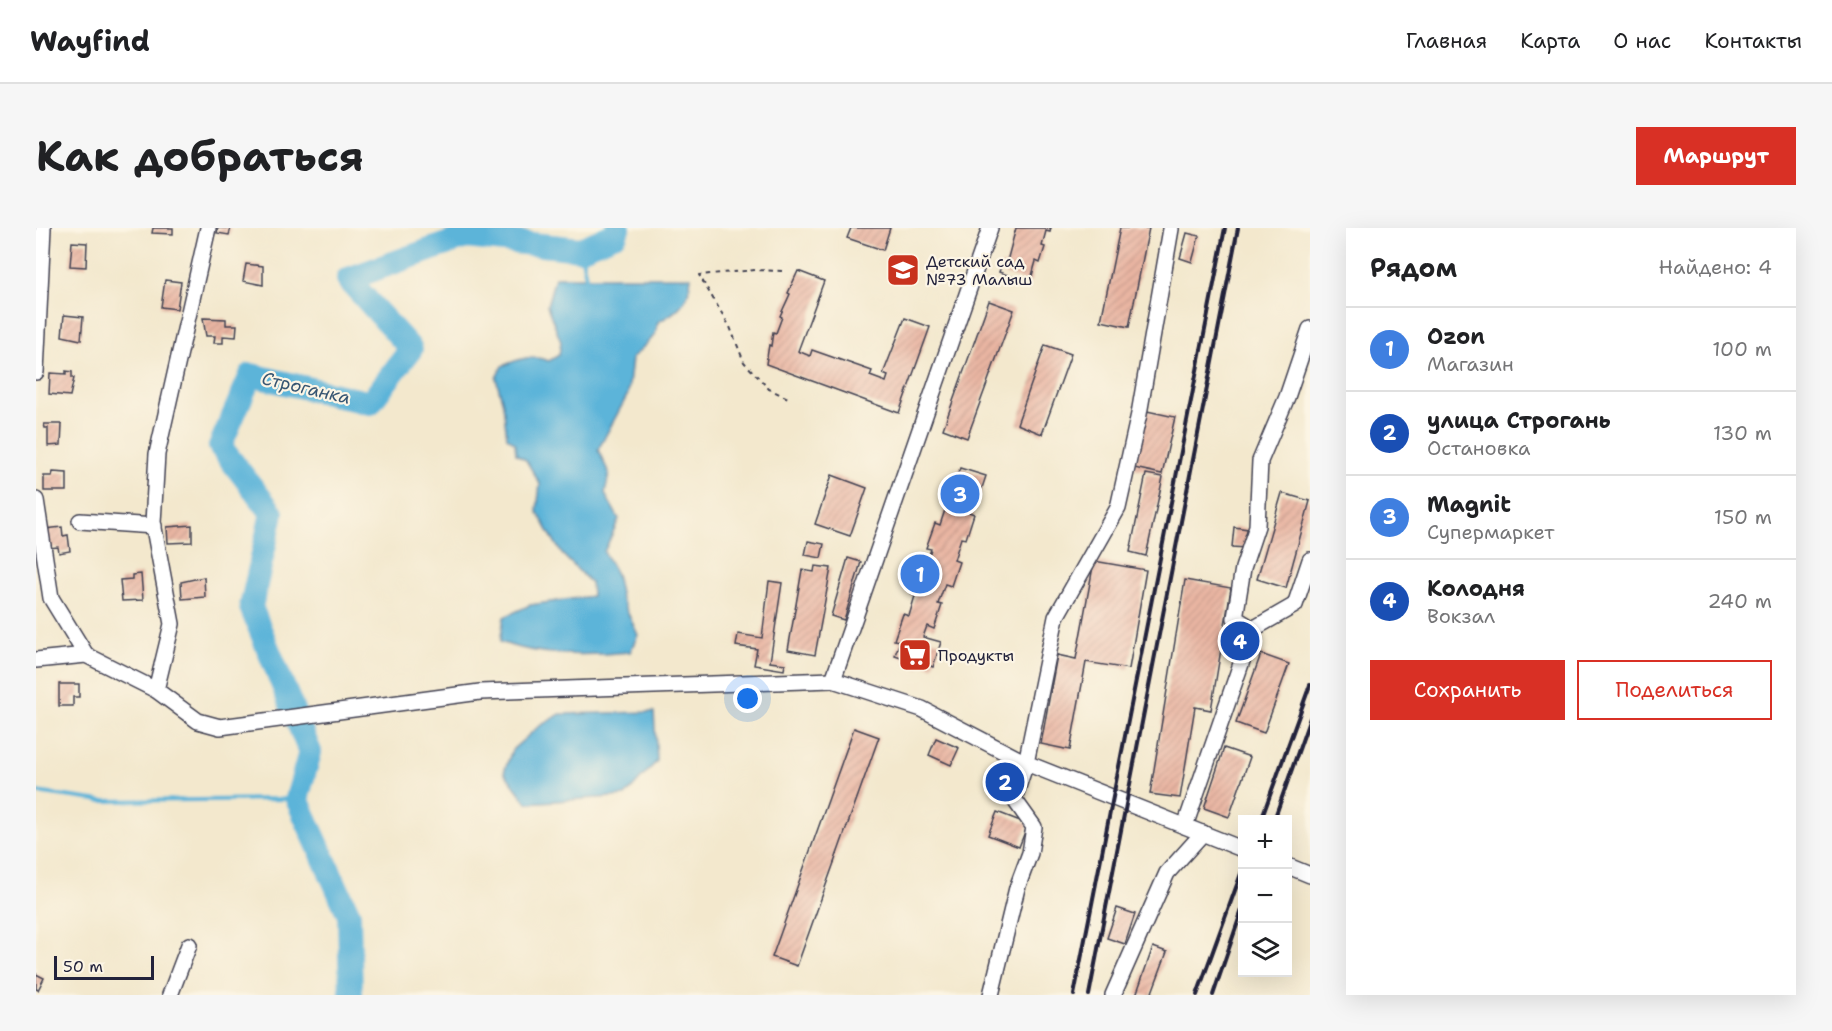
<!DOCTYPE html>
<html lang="ru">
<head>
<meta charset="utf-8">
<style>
	:root { --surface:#fff; --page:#f6f6f6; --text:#202124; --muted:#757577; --line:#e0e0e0; --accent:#d93025 }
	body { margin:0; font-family:"Shantell Sans",sans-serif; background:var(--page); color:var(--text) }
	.controls { position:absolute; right:18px; bottom:18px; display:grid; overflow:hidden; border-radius:0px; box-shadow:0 6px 24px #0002 }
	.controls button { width:54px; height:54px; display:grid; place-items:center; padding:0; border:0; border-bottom:2px solid var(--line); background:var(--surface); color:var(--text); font:30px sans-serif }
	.scale { position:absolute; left:18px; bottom:15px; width:100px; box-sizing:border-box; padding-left:6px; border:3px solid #22223b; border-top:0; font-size:16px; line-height:21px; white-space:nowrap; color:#22223b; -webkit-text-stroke:4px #fcf5e5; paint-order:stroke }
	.you { position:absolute; left:712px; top:471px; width:21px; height:21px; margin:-15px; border:4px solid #fff; border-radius:50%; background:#1a73e8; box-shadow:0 0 0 9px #1a73e833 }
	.badge { display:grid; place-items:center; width:39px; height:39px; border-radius:50%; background:var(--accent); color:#fff; font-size:20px; font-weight:700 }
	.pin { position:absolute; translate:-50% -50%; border:3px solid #fff; box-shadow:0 2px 6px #0006 }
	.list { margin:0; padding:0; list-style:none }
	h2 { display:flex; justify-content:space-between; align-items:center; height:78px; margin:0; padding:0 24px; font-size:26px }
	h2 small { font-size:20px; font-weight:400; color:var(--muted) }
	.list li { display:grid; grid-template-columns:39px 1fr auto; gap:18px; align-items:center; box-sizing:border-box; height:84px; padding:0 24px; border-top:2px solid var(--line) }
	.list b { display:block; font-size:22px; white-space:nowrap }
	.list p { margin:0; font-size:20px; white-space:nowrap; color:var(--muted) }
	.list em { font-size:20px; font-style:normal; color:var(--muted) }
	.actions { display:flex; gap:12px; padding:18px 24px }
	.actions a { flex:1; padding:14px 0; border:2px solid var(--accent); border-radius:0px; text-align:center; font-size:21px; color:var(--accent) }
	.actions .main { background:var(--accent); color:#fff }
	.icon { flex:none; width:33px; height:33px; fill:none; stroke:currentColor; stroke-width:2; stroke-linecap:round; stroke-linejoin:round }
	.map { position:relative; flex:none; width:1274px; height:767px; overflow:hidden; border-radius:0px }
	header { display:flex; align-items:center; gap:36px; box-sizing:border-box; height:84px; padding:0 30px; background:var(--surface); border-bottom:2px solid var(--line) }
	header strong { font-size:28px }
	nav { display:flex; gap:33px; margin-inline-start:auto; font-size:21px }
	.intro { display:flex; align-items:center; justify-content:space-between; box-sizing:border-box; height:144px; padding:0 36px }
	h1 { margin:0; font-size:42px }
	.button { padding:15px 27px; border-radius:0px; background:var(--accent); color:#fff; font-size:21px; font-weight:700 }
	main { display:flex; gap:36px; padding:0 36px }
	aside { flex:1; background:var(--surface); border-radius:0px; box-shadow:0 6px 24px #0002 }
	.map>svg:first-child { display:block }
	.water { fill:#5cb4d9; stroke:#3f6b8a; stroke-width:1.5 }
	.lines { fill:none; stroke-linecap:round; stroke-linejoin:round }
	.stream { stroke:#5cb4d9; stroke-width:4 }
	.river { stroke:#5cb4d9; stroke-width:24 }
	.building { fill:url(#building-hatch) }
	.minor-casing { stroke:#414051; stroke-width:18 }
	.path { stroke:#414051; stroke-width:2; stroke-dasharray:4.5 4.5; stroke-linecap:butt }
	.minor { stroke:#fff; stroke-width:15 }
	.rail { stroke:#22223b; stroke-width:4 }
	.labels { text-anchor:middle; stroke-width:4.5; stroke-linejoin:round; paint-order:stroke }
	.poi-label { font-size:16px; fill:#22223b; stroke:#fcf5e5; text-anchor:start }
	.water-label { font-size:18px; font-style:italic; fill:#365572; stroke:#fcf5e5 }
</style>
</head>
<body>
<header>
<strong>Wayfind</strong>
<nav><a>Главная</a><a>Карта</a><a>О нас</a><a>Контакты</a></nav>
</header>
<div class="intro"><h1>Как добраться</h1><a class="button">Маршрут</a></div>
<main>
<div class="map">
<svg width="1274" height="767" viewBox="0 0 1274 767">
	<defs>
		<pattern id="building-hatch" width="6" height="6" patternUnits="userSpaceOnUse" patternTransform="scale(1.5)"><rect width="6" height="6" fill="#e9b5a2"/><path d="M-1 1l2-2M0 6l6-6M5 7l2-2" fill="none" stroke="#c89b8c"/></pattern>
	</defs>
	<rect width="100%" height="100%" fill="#fcf5e5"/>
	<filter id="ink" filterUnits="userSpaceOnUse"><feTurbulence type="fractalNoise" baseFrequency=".0167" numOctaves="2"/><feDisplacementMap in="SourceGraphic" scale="12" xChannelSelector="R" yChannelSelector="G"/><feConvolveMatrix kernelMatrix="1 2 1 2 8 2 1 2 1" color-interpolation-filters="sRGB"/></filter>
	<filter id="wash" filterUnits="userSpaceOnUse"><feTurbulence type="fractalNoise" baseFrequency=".008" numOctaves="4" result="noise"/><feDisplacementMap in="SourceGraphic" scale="24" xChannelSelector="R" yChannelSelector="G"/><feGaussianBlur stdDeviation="1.35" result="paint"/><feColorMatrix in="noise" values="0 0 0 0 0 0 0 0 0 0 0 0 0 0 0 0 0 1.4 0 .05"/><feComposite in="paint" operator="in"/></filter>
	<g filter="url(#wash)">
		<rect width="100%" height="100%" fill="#f3e8cd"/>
		<g class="water">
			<path d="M519 49H655C653 74 643 83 622 94L619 107 596 130 592 166 562 222 573 245 569 266 583 291 568 324 580 346 585 370 602 407 594 424C551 428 505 429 464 414L468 389 494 377 556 368 555 355 526 326 514 306 501 283 504 256 490 232 480 226 479 215 471 209 467 176 460 150 466 138C483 131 495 126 513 133L523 127 525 114 511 78Z"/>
			<path d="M618 484 621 533 589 568 491 575 468 544 476 522 502 499 524 486Z"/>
		</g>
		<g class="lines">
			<g class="stream">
				<path d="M544 21 550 49"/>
				<path d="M0 564 66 573 261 571"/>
			</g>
			<path class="river" d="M315 767 313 687 261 571 274 524 215 379 236 285 184 218 215 147 334 175 375 121 312 51 430 9 544 21 580 6 582 0"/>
		</g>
		<g id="blocks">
			<g class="building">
				<path d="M117 0H137V6L116 5Z"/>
				<path d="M182 0H195L193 7 181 5Z"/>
				<path d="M815 0H854L847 22 811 10Z"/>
				<path d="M980 0H1015L1014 4 1010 3 1006 18 1009 19 1004 35 1000 33 994 55 963 44 966 36 970 37Z"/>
				<path d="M1084 0H1113L1093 99 1065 93Z"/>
				<path d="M1151 5 1163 8 1156 34 1144 30Z"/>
				<path d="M36 14 51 15 50 39 34 38Z"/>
				<path d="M210 36 227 38V57L207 53Z"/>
				<path d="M762 43 788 53 762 123 774 128 776 122 836 143 834 148 850 154 852 148 847 146 869 90 894 99 863 185 730 136 733 117 735 118 737 104 740 105 746 89 744 88 754 66 752 65Z"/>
				<path d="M129 52 145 54 141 81 125 79Z"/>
				<path d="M953 73 978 82 931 210 907 201Z"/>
				<path d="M28 87 47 89 45 112 26 108Z"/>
				<path d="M167 90 190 91V97H201L200 109 187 108V115H178L179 108H170Z"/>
				<path d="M1009 117 1035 126 1006 206 981 196Z"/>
				<path d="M30 143 36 144V150H38L34 168 13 166 14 145 30 146Z"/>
				<path d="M1111 183 1139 189 1126 246 1098 240Z"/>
				<path d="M8 196H26L25 217 12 218V200H9Z"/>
				<path d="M924 240 950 248 944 266 939 265 933 284 938 286 930 311 925 310 918 332 923 334 915 358 909 356 902 376 906 377 898 401 891 398 887 409 905 414 897 439 885 435 883 440 870 435 871 431 859 427 864 413 858 412 867 386 873 388 879 368 875 366 883 341 888 342 895 321 890 320 899 295 904 297 911 276 906 275 914 249 920 251Z"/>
				<path d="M17 244 31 245V263H8V248H16Z"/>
				<path d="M1110 246 1127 249 1110 328 1094 324Z"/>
				<path d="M796 247 831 260 814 308 779 296Z"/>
				<path d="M1246 265 1274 273 1250 360 1221 351Z"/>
				<path d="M156 297V314L132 315 131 299Z"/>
				<path d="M26 299 27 308 32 307 34 323 23 325 22 319 12 320 9 301Z"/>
				<path d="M1198 299 1212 301 1210 320 1196 319Z"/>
				<path d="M772 313 788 316 785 330 769 327Z"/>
				<path d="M812 330 825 334 808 392 795 388Z"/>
				<path d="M1058 333 1110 342 1093 441 1050 434 1034 522 1005 516 1021 427 1040 431Z"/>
				<path d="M779 338 795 340 779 427 752 422 766 342 778 344Z"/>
				<path d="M105 346 107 372 86 373 84 352 96 351V347Z"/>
				<path d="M168 349 169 369 146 371 145 354Z"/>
				<path d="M1149 352 1195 360 1175 482 1159 479 1144 570 1114 566Z"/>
				<path d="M733 353 746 355 734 434 749 436 748 442 718 437 721 421 700 418 702 406 726 410Z"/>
				<path d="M1225 426 1253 436 1228 505 1200 495Z"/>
				<path d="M23 456H43V469H37V478H23Z"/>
				<path d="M818 500 843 509 761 738 736 729Z"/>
				<path d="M900 510 923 520 915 537 893 527Z"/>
				<path d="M1188 520 1214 529 1193 589 1168 580Z"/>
				<path d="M961 584 992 596 983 619 952 607Z"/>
				<path d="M1081 680 1099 686 1089 716 1071 710Z"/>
				<path d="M1117 719 1131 724 1115 767H1100Z"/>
				<path d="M0 746 8 750 2 762 0 761Z"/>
			</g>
		</g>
	</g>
	<g filter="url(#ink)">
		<use href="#blocks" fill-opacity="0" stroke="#414051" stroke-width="1.5"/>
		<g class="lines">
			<g class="minor-casing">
				<g id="minor">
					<path d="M954 0 797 452 886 481 990 535 978 571 998 599 994 625 981 660 955 767"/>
					<path d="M1135 1 1103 186 1082 280 1020 389 990 535 1206 621"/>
					<path d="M0 144 7 0"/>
					<path d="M0 272 15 370 50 427"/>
					<path d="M44 293 118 298"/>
					<path d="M1217 401 1199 390 1207 340 1221 298 1224 233 1251 169 1274 101"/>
					<path d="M0 432 50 427 120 462 162 493 184 499 444 464 797 452"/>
					<path d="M120 462 136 396 117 295 121 226 172 0"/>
					<path d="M1149 598 1217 401 1259 377 1274 332"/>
					<path d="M1252 638 1274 647"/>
					<path d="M134 767 153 717"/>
					<path d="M1077 767 1131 645 1167 605"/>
				</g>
			</g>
			<path class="path" d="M746 43 720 42 663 47 694 99 708 134 733 161 754 171"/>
			<use href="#minor" class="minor"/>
			<g class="rail">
				<path d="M1225 592 1274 457"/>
				<path d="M1238 592 1274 490"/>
				<path d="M1038 767 1189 0"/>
				<path d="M1053 767 1202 0"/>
				<path d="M1161 767 1206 643"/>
				<path d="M1177 767 1206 682"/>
			</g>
		</g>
	</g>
	<defs>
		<g id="school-square" transform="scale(1.725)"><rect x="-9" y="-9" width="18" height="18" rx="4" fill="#c8321e" stroke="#fcf5e5"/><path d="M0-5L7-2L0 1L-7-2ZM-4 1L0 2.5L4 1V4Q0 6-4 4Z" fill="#fff"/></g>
		<g id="supermarket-square" transform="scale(1.725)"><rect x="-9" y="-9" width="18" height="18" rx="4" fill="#c8321e" stroke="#fcf5e5"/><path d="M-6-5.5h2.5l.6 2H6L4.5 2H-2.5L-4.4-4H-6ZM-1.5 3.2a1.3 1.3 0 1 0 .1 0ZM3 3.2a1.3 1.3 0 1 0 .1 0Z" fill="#fff"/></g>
	</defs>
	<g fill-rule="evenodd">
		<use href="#school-square" x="867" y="42"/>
		<use href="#supermarket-square" x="879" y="427"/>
	</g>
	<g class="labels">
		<g class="poi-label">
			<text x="890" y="39">Детский сад<tspan x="890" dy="18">№73 Малыш</tspan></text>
			<text x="902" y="433">Продукты</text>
		</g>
		<g class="water-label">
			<text transform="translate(270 160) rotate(13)" y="6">Строганка</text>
		</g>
	</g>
</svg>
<div class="controls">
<button>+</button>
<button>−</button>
<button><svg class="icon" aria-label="layers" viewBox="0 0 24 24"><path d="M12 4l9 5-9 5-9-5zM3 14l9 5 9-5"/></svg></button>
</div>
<div class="scale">50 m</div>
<div class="you"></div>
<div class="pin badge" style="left:884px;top:346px;background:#3f7fe0">1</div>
<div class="pin badge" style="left:969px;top:554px;background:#1a4fb4">2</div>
<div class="pin badge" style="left:924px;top:266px;background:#3f7fe0">3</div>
<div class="pin badge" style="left:1204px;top:413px;background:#1a4fb4">4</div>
</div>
<aside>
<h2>Рядом<small>Найдено: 4</small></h2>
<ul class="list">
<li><span class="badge" style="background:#3f7fe0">1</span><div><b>Ozon</b><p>Магазин</p></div><em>100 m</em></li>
<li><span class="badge" style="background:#1a4fb4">2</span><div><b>улица Строгань</b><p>Остановка</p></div><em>130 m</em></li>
<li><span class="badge" style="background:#3f7fe0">3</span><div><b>Magnit</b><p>Супермаркет</p></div><em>150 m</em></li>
<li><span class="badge" style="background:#1a4fb4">4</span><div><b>Колодня</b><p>Вокзал</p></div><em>240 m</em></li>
</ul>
<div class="actions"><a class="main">Сохранить</a><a>Поделиться</a></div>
</aside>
</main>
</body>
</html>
